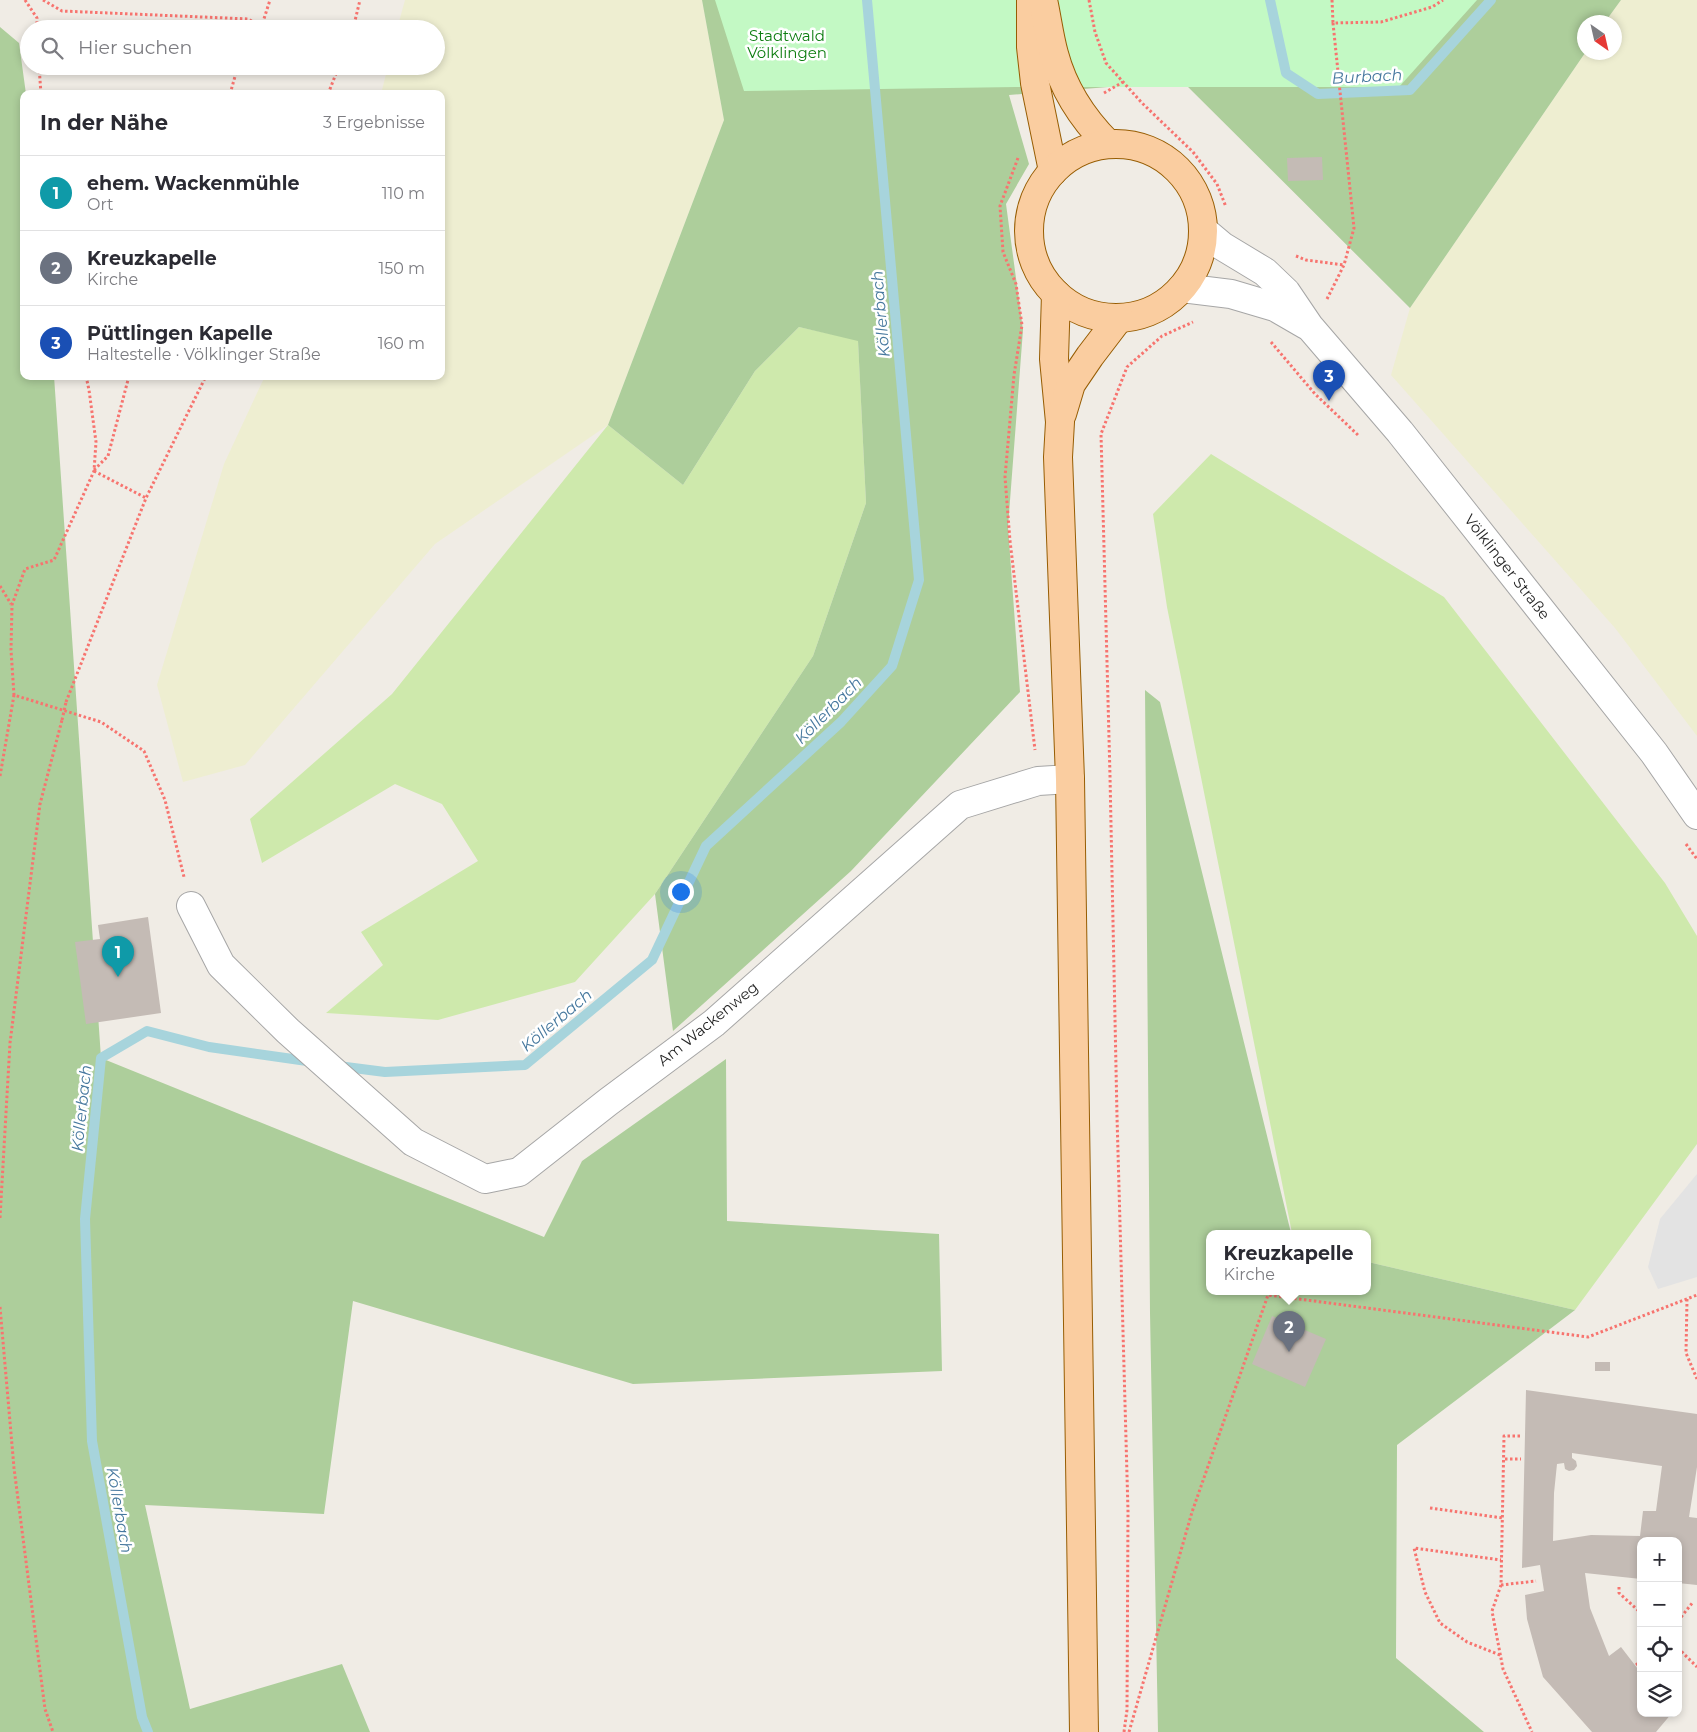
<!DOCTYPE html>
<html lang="de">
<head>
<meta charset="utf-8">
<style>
	:root { --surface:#fff; --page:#f2f2f3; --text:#2b2b33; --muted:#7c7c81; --line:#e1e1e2; --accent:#ea580c }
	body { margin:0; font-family:Montserrat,sans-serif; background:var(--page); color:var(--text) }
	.controls { position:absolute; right:15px; bottom:15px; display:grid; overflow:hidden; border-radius:10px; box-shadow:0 2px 8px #0003 }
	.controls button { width:45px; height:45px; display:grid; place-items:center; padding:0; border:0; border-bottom:1px solid var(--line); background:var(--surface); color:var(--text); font:25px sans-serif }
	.compass { position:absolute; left:1577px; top:15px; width:45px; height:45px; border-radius:50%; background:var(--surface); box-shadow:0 2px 8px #0003; rotate:146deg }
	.you { position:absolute; left:680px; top:891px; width:18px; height:18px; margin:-12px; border:4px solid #fff; border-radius:50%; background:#1a73e8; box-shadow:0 0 0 8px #1a73e833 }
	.badge { display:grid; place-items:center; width:32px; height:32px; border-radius:50%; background:var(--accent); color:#fff; font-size:16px; font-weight:700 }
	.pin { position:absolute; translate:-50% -41px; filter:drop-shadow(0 1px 2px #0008) }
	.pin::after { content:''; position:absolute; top:26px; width:18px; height:15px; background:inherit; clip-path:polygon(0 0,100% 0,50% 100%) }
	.popup { position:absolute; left:1206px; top:1230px; width:165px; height:65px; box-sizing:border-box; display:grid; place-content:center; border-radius:10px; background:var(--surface); filter:drop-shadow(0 1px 4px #0005); font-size:16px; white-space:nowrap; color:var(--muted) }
	.popup b { font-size:19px; color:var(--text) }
	.popup::after { content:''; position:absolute; left:50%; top:100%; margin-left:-10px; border:10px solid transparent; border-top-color:var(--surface) }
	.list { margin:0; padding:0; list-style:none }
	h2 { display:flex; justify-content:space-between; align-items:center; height:65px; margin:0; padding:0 20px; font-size:21px }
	h2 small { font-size:16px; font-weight:400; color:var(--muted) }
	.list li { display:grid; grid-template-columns:32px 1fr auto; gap:15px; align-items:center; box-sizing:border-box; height:75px; padding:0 20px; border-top:1px solid var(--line) }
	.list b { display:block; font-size:19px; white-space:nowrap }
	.list p { margin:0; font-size:16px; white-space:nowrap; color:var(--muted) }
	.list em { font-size:16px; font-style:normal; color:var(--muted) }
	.icon { flex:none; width:28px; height:28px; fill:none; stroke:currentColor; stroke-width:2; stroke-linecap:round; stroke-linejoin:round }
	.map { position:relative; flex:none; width:1697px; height:1732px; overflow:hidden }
	.search { position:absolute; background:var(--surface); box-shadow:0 2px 8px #0003; left:20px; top:20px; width:425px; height:55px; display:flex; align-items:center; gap:12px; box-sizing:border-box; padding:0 18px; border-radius:28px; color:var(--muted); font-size:19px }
	.panel { position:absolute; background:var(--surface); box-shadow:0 2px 8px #0003; left:20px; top:90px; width:425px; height:290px; border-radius:10px }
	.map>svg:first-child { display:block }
	.farmland { fill:#eeeed1 }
	.grass { fill:#cee9ac }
	.forest { fill:#adce9b }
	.park { fill:#c3f9c4 }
	.parking { fill:#e3e3e3 }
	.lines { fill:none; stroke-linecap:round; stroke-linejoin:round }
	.stream { stroke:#a7d4dc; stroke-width:10 }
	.building { fill:#c4bbb5; fill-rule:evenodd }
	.minor-casing { stroke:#a6a6a6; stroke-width:30 }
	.major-casing { stroke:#975d03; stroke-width:30 }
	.path { stroke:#f7746f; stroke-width:3; stroke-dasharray:2.5 2.5; stroke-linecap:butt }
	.minor { stroke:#fff; stroke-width:28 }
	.major { stroke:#facda0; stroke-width:28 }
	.path-bridge { stroke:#f7746f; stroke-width:3; stroke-dasharray:2.5 2.5; stroke-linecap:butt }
	.labels { text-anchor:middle; stroke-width:5; stroke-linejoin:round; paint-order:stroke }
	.park-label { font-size:15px; fill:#0d7d10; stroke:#fff }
	.street-label { font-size:15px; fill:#1f1f1f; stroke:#fff }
	.water-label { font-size:16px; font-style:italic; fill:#46789e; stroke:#fff }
</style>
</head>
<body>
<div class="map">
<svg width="1697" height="1732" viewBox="0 0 1697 1732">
	<rect width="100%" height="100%" fill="#f0ece5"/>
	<g class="farmland">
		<path d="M405 0H702L724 120 608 425 435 544 245 765 183 782 157 685 224 464 265 376H441V94H381L388 66H436V29H397Z"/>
		<path d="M1621 0H1697V736L1615 628 1391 375 1410 308 1585 53 1614 52V22H1605Z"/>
	</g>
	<g class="grass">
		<path d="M799 327 858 340 866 503 813 656 655 894 575 982 438 1020 326 1013 383 965 361 932 478 861 442 804 395 784 262 863 250 819 392 694 608 425 683 485 755 371Z"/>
		<path d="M1211 454 1444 597 1665 883 1697 936V1144L1575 1310 1368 1262V1233H1292L1167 607 1153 514Z"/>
	</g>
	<g class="forest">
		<path d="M702 0H1621L1605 22H1584L1585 53 1410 308 1182 81 1009 95 1029 164 1006 204 1023 330 1008 527 1020 692 851 871 673 1031 655 894 813 656 866 503 858 341 799 327 755 371 683 485 608 425 724 120Z"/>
		<path d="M0 27 19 43 26 94H24V376H54L101 1058 544 1237 582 1161 726 1059 727 1221 939 1234 942 1371 633 1384 353 1301 324 1514 145 1505 190 1709 342 1664 370 1732H0Z"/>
		<path d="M1145 690 1160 702 1291 1233H1210V1291H1368V1262L1575 1310 1397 1445 1396 1658 1484 1732H1158L1150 1313Z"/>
	</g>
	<path class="park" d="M715 0H1477L1399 87H1016L744 91Z"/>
	<path class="parking" d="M1697 1174V1277L1658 1289 1648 1267 1660 1219Z"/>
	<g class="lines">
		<g class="stream">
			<path d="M1270 0 1286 73 1318 94 1410 90 1491 0"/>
			<path d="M338 1066 385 1072 525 1065 652 960 706 846 841 722 892 666 919 580 867 0"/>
			<path d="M148 1732 142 1717 92 1441 85 1219 101 1058 147 1031 209 1047 314 1062"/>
		</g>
	</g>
	<g class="building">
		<path d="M1322 157 1323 180 1288 181 1287 158Z"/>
		<path d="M148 917 161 1013 86 1024 75 942 100 939 98 925Z"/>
		<path d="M1272 1316 1326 1339 1305 1387 1252 1364Z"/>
		<rect x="1595" y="1362" width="15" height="9"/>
		<path d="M1526 1390 1697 1414V1467L1689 1517 1697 1518V1585L1678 1583V1541H1641V1579L1585 1573 1590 1608 1609 1656 1621 1647 1641 1673V1713H1672L1656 1732H1592L1543 1677 1527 1619 1525 1595 1544 1591 1540 1565 1522 1568ZM1572 1453 1662 1466 1656 1511H1643L1640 1536 1591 1535 1553 1541 1554 1493 1557 1464 1564 1463 1565 1469 1569 1471 1574 1470 1577 1466 1576 1461 1572 1458Z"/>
	</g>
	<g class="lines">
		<g class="minor-casing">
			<g id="minor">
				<path d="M1203 230 1222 246 1265 272 1286 292 1309 326 1400 432 1654 753 1697 815"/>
				<path d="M1182 288 1231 294 1275 307 1306 325"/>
				<path d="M191 906 221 965 288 1031 413 1142 485 1179 519 1172 608 1102 714 1023 960 805 1038 781 1070 779"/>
			</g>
		</g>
		<g class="major-casing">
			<g id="major">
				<path d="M1031 0V47L1035 83 1053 171"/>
				<path d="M1043 0C1047 18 1049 36 1054 54 1063 88 1083 119 1108 144"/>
				<circle cx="1116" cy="231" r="87"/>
				<path d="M1056 294 1054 359 1060 422 1058 457 1070 779 1084 1732"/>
				<path d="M1062 414 1071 384 1090 356 1119 318"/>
			</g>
		</g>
		<g class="path">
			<path d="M25 0 37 18V29"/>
			<path d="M43 0 62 11 249 19 261 29"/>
			<path d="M1089 0 1095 32 1106 63 1142 103 1193 152 1217 184 1226 207"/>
			<path d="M1332 0 1333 23"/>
			<path d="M261 28 270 0"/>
			<path d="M353 29 360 0"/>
			<path d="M39 66 41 94"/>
			<path d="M1104 93 1123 82"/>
			<path d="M230 94 238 66"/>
			<path d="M328 94 339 66"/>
			<path d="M1018 158 1000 206 1003 252 1016 284 1022 325 1014 375 1005 477 1010 541 1035 750"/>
			<path d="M1296 256 1306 260 1344 265"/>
			<path d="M1327 299 1344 265 1354 228 1333 23 1381 22 1432 7 1443 0"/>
			<path d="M1271 342 1315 394 1359 436"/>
			<path d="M86 376 89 390 96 442 94 471 54 560 25 569 12 605 11 650 14 695 101 722 144 751 165 800 184 877"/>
			<path d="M94 470 108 456 129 376"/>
			<path d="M94 471 146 498"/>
			<path d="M0 586 11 604"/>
			<path d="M66 702 146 498 206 376"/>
			<path d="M0 776 14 695"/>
			<path d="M1686 844 1697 859"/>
			<path d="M0 1218 10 1043 40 804 62 720"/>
			<path d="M1687 1299 1686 1353 1697 1379"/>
			<path d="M0 1307 14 1468 45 1709 53 1732"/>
			<path d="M1520 1436H1504L1501 1585 1492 1611 1503 1669 1532 1732"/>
			<path d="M1505 1459H1521"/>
			<path d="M1430 1508 1503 1518"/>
			<path d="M1501 1585 1536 1581"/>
			<path d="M1619 1587V1593L1641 1613"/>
			<path d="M1678 1621 1693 1602"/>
			<path d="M1678 1648 1697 1667"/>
			<path d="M1500 1655 1467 1642 1440 1623 1425 1592 1414 1548 1501 1560"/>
			<path d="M1636 1665 1641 1661"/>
			<path d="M1124 1732 1127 1710 1128 1511 1117 1116 1110 776 1101 434 1127 367 1162 336 1193 322"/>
			<path d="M1129 1732 1192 1512 1268 1295 1588 1337 1697 1295"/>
		</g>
		<use href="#minor" class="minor"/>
		<use href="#major" class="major"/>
		<path class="path-bridge" d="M62 720 66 702"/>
	</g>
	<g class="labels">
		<g class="park-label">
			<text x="787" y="41">Stadtwald<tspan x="787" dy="17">Völklingen</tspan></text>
		</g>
		<g class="street-label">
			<text transform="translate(1507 567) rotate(52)" y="5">Völklinger Straße</text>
			<text transform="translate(708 1024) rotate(-39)" y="5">Am Wackenweg</text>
		</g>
		<g class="water-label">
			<text transform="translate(1367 76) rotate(-3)" y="6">Burbach</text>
			<text transform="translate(880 314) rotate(-95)" y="6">Köllerbach</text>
			<text transform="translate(828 710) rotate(-45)" y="6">Köllerbach</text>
			<text transform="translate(556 1020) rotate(-40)" y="6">Köllerbach</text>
			<text transform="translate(81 1108) rotate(-84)" y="6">Köllerbach</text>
			<text transform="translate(120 1510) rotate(80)" y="6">Köllerbach</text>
		</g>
	</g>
</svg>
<div class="controls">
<button>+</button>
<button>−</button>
<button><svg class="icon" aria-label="locate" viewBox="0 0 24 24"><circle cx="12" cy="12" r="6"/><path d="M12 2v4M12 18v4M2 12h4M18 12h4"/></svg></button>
<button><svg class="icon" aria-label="layers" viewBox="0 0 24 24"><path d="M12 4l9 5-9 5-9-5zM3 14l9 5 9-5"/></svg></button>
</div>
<svg class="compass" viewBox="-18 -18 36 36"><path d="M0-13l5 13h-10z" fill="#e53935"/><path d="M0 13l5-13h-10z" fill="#7c7c81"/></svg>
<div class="you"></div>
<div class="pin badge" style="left:118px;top:977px;background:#0f9aa8">1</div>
<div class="pin badge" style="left:1289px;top:1352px;background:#6b7280">2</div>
<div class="popup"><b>Kreuzkapelle</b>Kirche</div>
<div class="pin badge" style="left:1329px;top:401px;background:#1a4fb4">3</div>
<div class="search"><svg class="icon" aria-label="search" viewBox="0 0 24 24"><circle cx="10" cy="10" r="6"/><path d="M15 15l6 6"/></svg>Hier suchen</div>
<section class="panel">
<h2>In der Nähe<small>3 Ergebnisse</small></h2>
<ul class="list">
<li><span class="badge" style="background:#0f9aa8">1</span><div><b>ehem. Wackenmühle</b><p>Ort</p></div><em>110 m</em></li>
<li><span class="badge" style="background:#6b7280">2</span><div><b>Kreuzkapelle</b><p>Kirche</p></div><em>150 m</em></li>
<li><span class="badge" style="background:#1a4fb4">3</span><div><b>Püttlingen Kapelle</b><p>Haltestelle · Völklinger Straße</p></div><em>160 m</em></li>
</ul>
</section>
</div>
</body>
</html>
